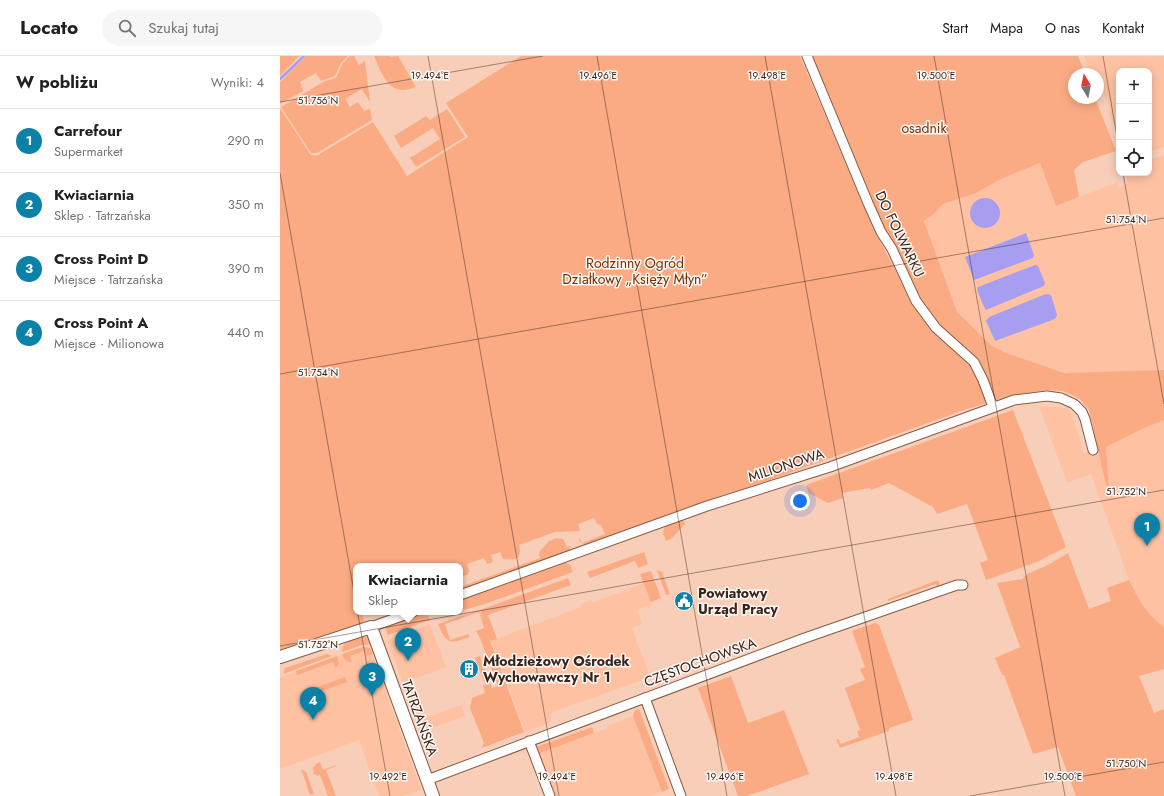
<!DOCTYPE html>
<html lang="pl">
<head>
<meta charset="utf-8">
<style>
	:root { --surface:#fff; --page:#f6f6f6; --text:#202124; --muted:#757577; --line:#e0e0e0; --accent:#0c81a8 }
	body { margin:0; font-family:Jost,sans-serif; background:var(--page); color:var(--text) }
	.controls { position:absolute; right:12px; top:12px; display:grid; overflow:hidden; border-radius:8px; box-shadow:0 2px 10px #0003 }
	.controls button { width:36px; height:36px; display:grid; place-items:center; padding:0; border:0; border-bottom:1px solid var(--line); background:var(--surface); color:var(--text); font:20px sans-serif }
	.compass { position:absolute; left:788px; top:12px; width:36px; height:36px; border-radius:50%; background:var(--surface); box-shadow:0 2px 10px #0003; rotate:350deg }
	.you { position:absolute; left:520px; top:445px; width:14px; height:14px; margin:-10px; border:3px solid #fff; border-radius:50%; background:#1a73e8; box-shadow:0 0 0 6px #1a73e833 }
	.badge { display:grid; place-items:center; width:26px; height:26px; border-radius:50%; background:var(--accent); color:#fff; font-size:13px; font-weight:700 }
	.pin { position:absolute; translate:-50% -33px; filter:drop-shadow(0 1px 2px #0008) }
	.pin::after { content:''; position:absolute; top:21px; width:14px; height:12px; background:inherit; clip-path:polygon(0 0,100% 0,50% 100%) }
	.popup { position:absolute; left:73px; top:507px; width:110px; height:52px; box-sizing:border-box; display:grid; place-content:center; border-radius:8px; background:var(--surface); filter:drop-shadow(0 1px 3px #0005); font-size:13px; white-space:nowrap; color:var(--muted) }
	.popup b { font-size:15px; color:var(--text) }
	.popup::after { content:''; position:absolute; left:50%; top:100%; margin-left:-8px; border:8px solid transparent; border-top-color:var(--surface) }
	.list { margin:0; padding:0; list-style:none }
	h2 { display:flex; justify-content:space-between; align-items:center; height:52px; margin:0; padding:0 16px; font-size:17px }
	h2 small { font-size:13px; font-weight:400; color:var(--muted) }
	.list li { display:grid; grid-template-columns:26px 1fr auto; gap:12px; align-items:center; box-sizing:border-box; height:64px; padding:0 16px; border-top:1px solid var(--line) }
	.list b { display:block; font-size:15px; white-space:nowrap }
	.list p { margin:0; font-size:13px; white-space:nowrap; color:var(--muted) }
	.list em { font-size:13px; font-style:normal; color:var(--muted) }
	.icon { flex:none; width:22px; height:22px; fill:none; stroke:currentColor; stroke-width:2; stroke-linecap:round; stroke-linejoin:round }
	.map { position:relative; flex:none; width:884px; height:740px; overflow:hidden }
	header { display:flex; align-items:center; gap:24px; box-sizing:border-box; height:56px; padding:0 20px; background:var(--surface); border-bottom:1px solid var(--line) }
	header strong { font-size:19px }
	nav { display:flex; gap:22px; margin-inline-start:auto; font-size:14px }
	.search { width:280px; height:36px; background:var(--page); display:flex; align-items:center; gap:10px; box-sizing:border-box; padding:0 14px; border-radius:22px; color:var(--muted); font-size:15px }
	main { display:flex }
	aside { flex:1; background:var(--surface) }
	.map>svg:first-child { display:block }
	.built { fill:#fec2a3 }
	.green { fill:#faab83 }
	.water { fill:#a79ef2 }
	.lines { fill:none; stroke-linecap:round; stroke-linejoin:round }
	.stream { stroke:#a79ef2; stroke-width:2.5 }
	.street-casing { stroke:#885941; stroke-width:11 }
	.secondary-casing { stroke:#885941; stroke-width:14 }
	.street { stroke:#fff; stroke-width:9 }
	.secondary { stroke:#fff; stroke-width:12 }
	.ticks { fill:none; stroke:#38241a; stroke-width:1; stroke-opacity:0.45 }
	.labels { text-anchor:middle; stroke-width:3; stroke-linejoin:round; paint-order:stroke }
	.park-label { font-size:14px; fill:#733000; stroke:#fdf8f5 }
	.street-label { font-size:14px; fill:#38241a; stroke:#fdf8f5 }
	.poi-label { font-size:14px; font-weight:bold; fill:#38241a; stroke:#fdf8f5; text-anchor:start }
	.ticks-label { font-size:10px; text-anchor:middle; fill:#38241a; stroke:#fdf8f5; stroke-width:3; stroke-linejoin:round; paint-order:stroke }
</style>
</head>
<body>
<header>
<strong>Locato</strong>
<div class="search"><svg class="icon" aria-label="search" viewBox="0 0 24 24"><circle cx="10" cy="10" r="6"/><path d="M15 15l6 6"/></svg>Szukaj tutaj</div>
<nav><a>Start</a><a>Mapa</a><a>O nas</a><a>Kontakt</a></nav>
</header>
<main>
<aside>
<h2>W pobliżu<small>Wyniki: 4</small></h2>
<ul class="list">
<li><span class="badge">1</span><div><b>Carrefour</b><p>Supermarket</p></div><em>290 m</em></li>
<li><span class="badge">2</span><div><b>Kwiaciarnia</b><p>Sklep · Tatrzańska</p></div><em>350 m</em></li>
<li><span class="badge">3</span><div><b>Cross Point D</b><p>Miejsce · Tatrzańska</p></div><em>390 m</em></li>
<li><span class="badge">4</span><div><b>Cross Point A</b><p>Miejsce · Milionowa</p></div><em>440 m</em></li>
</ul>
</aside>
<div class="map">
<svg width="884" height="740" viewBox="0 0 884 740">
	<rect width="100%" height="100%" fill="#f9ceb8"/>
	<g class="built">
		<path d="M804 0H884V91L869 96V15H839V78L828 55 830 53 827 45 824 38 821 39 818 32V18H811Z"/>
		<path d="M884 99V314L792 317 776 315 722 296 711 289 677 256 644 165 655 157 663 148 696 137 721 123 760 107 777 150 837 126 839 132 845 129 848 127 846 117H869V104Z"/>
		<path d="M759 350 786 352 790 354 801 387 800 388 803 397 826 391 862 373 884 364V571L871 561 862 549 849 524 811 418 787 427Z"/>
		<path d="M364 527 372 549 357 554 362 568 352 572 370 621 271 657 270 667 245 676 211 585 301 551 300 548 311 544 312 547Z"/>
		<path d="M150 568 166 611 123 627 107 584Z"/>
		<path d="M83 591 90 592 141 734 124 740H99L79 684 0 713V621Z"/>
		<path d="M181 649 185 660 141 676 137 665Z"/>
		<path d="M353 660 382 736 370 740H275L260 697 328 672 327 670Z"/>
	</g>
	<g class="green">
		<path d="M0 0H19L0 20Z"/>
		<path d="M26 0H68L61 7 55 20 41 25 36 17 20 26 22 30H20L23 33V35L0 48V26Z"/>
		<path d="M70 0H74L79 9 85 5 90 46 82 33 65 43 70 51 78 46 84 55 90 53 92 64 37 97H31L1 51 45 25 56 22 63 7Z"/>
		<path d="M94 0H109L110 1 118 0 136 31C132 32 127 34 123 34 106 34 100 13 94 0Z"/>
		<path d="M241 0H520L594 174 635 251 690 296 663 272 648 255 647 249 641 247 606 179 580 114 555 64 531 0H798L805 18H794V42H815L836 95 803 106 794 114 799 141 776 150 760 107 721 123 696 137 663 148 655 157 644 165 677 256 711 289 723 296 784 317 884 314V364L862 373 826 391 829 433 832 438 830 439 825 424 809 354 800 343 790 338 782 335 766 334 733 339 684 354 470 431 445 438 307 488C302 488 298 486 299 481L302 487 325 478 321 469 317 468 314 462 298 468 300 474 299 475 275 476 239 489C243 504 235 504 223 503L220 496 211 499 213 506 207 508 204 502 187 508 189 515 188 519 180 520V510H76V556H81L85 567 0 595V52L30 98 36 100 93 66 127 120 188 81 166 47Z"/>
		<path d="M167 53 185 81 136 111 130 102 160 83 153 72 121 92 114 80 146 60 150 64Z"/>
		<path d="M733 354 786 491 757 506 706 524 700 507 708 504 687 448 657 458 653 451 609 427 591 434 590 432 562 437 563 442 548 447C541 444 537 440 529 438L526 429Z"/>
		<path d="M403 463 405 468 391 483 386 485 383 477 385 470Z"/>
		<path d="M277 482 283 483 287 491 291 490 289 495 180 534V531L260 502 259 496 269 485Z"/>
		<path d="M364 496 368 508 358 512 355 505 310 522 307 516Z"/>
		<path d="M788 497 809 553 831 545 827 532 849 524C860 546 865 556 884 571V613L859 620 874 657 884 653V740H796L778 691 753 698 724 619H722L715 602 740 591 717 527 742 523 747 518 766 510Z"/>
		<path d="M284 506 290 509 293 516 205 548 180 555V544Z"/>
		<path d="M377 514 382 516 390 538 386 539Z"/>
		<path d="M371 515 381 542 371 546 360 518Z"/>
		<path d="M288 522 291 529 208 559 217 583 211 585 209 582 244 676 202 692 204 687 190 652 192 642 205 637 203 630 210 627 212 632 218 630 200 582 196 575 204 572 199 556 165 568 170 584 188 578 190 581C169 588 167 589 158 568L199 554 204 566 200 554Z"/>
		<path d="M658 524 660 530 657 531 656 528 608 545V543Z"/>
		<path d="M146 556 150 564 108 579 105 571Z"/>
		<path d="M595 567 599 569 633 664 609 672V675L560 692 556 683H558L561 688 579 681 577 675 580 674 565 632 585 624 580 613 585 611 572 575Z"/>
		<path d="M81 580 89 582 93 588 82 589 62 596C62 585 72 583 81 580Z"/>
		<path d="M83 591 90 592 93 598 86 600 84 595 70 600 72 606C66 607 64 603 62 598Z"/>
		<path d="M47 598 52 600 3 618 5 612Z"/>
		<path d="M57 600 59 607 58 610 55 612 53 606 17 619 16 615Z"/>
		<path d="M200 600 208 624 204 626 195 602Z"/>
		<path d="M451 620 468 667 504 654 529 718 467 740H458L418 632Z"/>
		<path d="M65 621 67 626 25 641 24 636Z"/>
		<path d="M359 653 389 733 382 736 353 660 355 654Z"/>
		<path d="M312 671 314 677 260 697 270 726 269 727 256 691Z"/>
		<path d="M40 706 43 714 56 709V710L46 714 56 740H48L40 719 37 720 36 718 34 719 33 712 36 708Z"/>
		<path d="M21 713 26 716 34 738 30 739Z"/>
	</g>
	<g class="water">
		<circle cx="705" cy="157" r="15"/>
		<path d="M746 177 754 199 753 202 694 224 685 201Z"/>
		<path d="M755 209 758 210 765 227 764 230 706 254 705 253 697 234 698 231Z"/>
		<path d="M766 238 771 239 777 259 775 263 715 285 706 265 709 261Z"/>
	</g>
	<g class="lines">
		<path class="stream" d="M0 23 24 0"/>
		<g class="street-casing">
			<g id="street">
				<path d="M527 0 588 147 601 176 612 193 636 245 656 272 694 306 703 324 713 351"/>
				<path d="M180 539 427 450 550 411 734 344 767 340 781 342 794 348 802 356 805 363 813 394"/>
				<path d="M91 571 133 556"/>
				<path d="M365 642 401 740"/>
				<path d="M249 685 270 740"/>
				<path d="M147 724 522 583 677 529H683"/>
			</g>
		</g>
		<g class="secondary-casing">
			<path id="secondary" d="M0 601 91 571 153 740"/>
		</g>
		<use href="#street" class="street"/>
		<use href="#secondary" class="secondary"/>
	</g>
	<path class="ticks" d="M148 0 279 740M317 0 447 740M485 0 616 740M654 0 785 740M823 0 839 92M0 46 263 0M0 117 110 740M843 117 884 348M0 318 884 162M0 590 884 434M690 740 884 706"/>
	<defs>
		<g id="civic-disc" transform="scale(1)"><circle r="9.5" fill="#0c81a8" stroke="#fdf8f5"/><path d="M-.6-6.5H3V-4.5H.6V-3L4-1V1h2V6H-6V1h2V-1L-.6-3ZM-1.2 2.5V6h2.4V2.5Z" fill="#fff"/></g>
		<g id="building-disc" transform="scale(1)"><circle r="9.5" fill="#0c81a8" stroke="#fdf8f5"/><path d="M-4-6H4V6H1V3H-1V6H-4ZM-2.5-4.3h1.7v1.8h-1.7ZM.8-4.3h1.7v1.8H.8ZM-2.5-1h1.7V.8h-1.7ZM.8-1h1.7V.8H.8Z" fill="#fff"/></g>
	</defs>
	<g fill-rule="evenodd">
		<use href="#civic-disc" x="404" y="545"/>
		<use href="#building-disc" x="189" y="613"/>
	</g>
	<g class="labels">
		<g class="park-label">
			<text x="644" y="77">osadnik</text>
			<text x="355" y="212">Rodzinny Ogród<tspan x="355" dy="16">Działkowy „Księży Młyn”</tspan></text>
		</g>
		<g class="street-label">
			<text transform="translate(620 178) rotate(64)" y="5">DO FOLWARKU</text>
			<text transform="translate(506 409) rotate(-18)" y="5">MILIONOWA</text>
			<text transform="translate(420 606) rotate(-20)" y="5">CZĘSTOCHOWSKA</text>
			<text transform="translate(140 662) rotate(70)" y="5">TATRZAŃSKA</text>
		</g>
		<g class="poi-label">
			<text x="418" y="542">Powiatowy<tspan x="418" dy="16">Urząd Pracy</tspan></text>
			<text x="203" y="610">Młodzieżowy Ośrodek<tspan x="203" dy="16">Wychowawczy Nr 1</tspan></text>
		</g>
	</g>
	<g class="ticks-label">
		<text x="150" y="23">19.494°E</text>
		<text x="318" y="23">19.496°E</text>
		<text x="487" y="23">19.498°E</text>
		<text x="656" y="23">19.500°E</text>
		<text x="38" y="48">51.756°N</text>
		<text x="846" y="167">51.754°N</text>
		<text x="38" y="320">51.754°N</text>
		<text x="846" y="439">51.752°N</text>
		<text x="38" y="592">51.752°N</text>
		<text x="846" y="711">51.750°N</text>
		<text x="108" y="724">19.492°E</text>
		<text x="277" y="724">19.494°E</text>
		<text x="445" y="724">19.496°E</text>
		<text x="614" y="724">19.498°E</text>
		<text x="783" y="724">19.500°E</text>
	</g>
</svg>
<div class="controls">
<button>+</button>
<button>−</button>
<button><svg class="icon" aria-label="locate" viewBox="0 0 24 24"><circle cx="12" cy="12" r="6"/><path d="M12 2v4M12 18v4M2 12h4M18 12h4"/></svg></button>
</div>
<svg class="compass" viewBox="-18 -18 36 36"><path d="M0-13l5 13h-10z" fill="#e53935"/><path d="M0 13l5-13h-10z" fill="#757577"/></svg>
<div class="you"></div>
<div class="pin badge" style="left:867px;top:490px">1</div>
<div class="pin badge" style="left:128px;top:605px">2</div>
<div class="popup"><b>Kwiaciarnia</b>Sklep</div>
<div class="pin badge" style="left:92px;top:640px">3</div>
<div class="pin badge" style="left:33px;top:664px">4</div>
</div>
</main>
</body>
</html>
